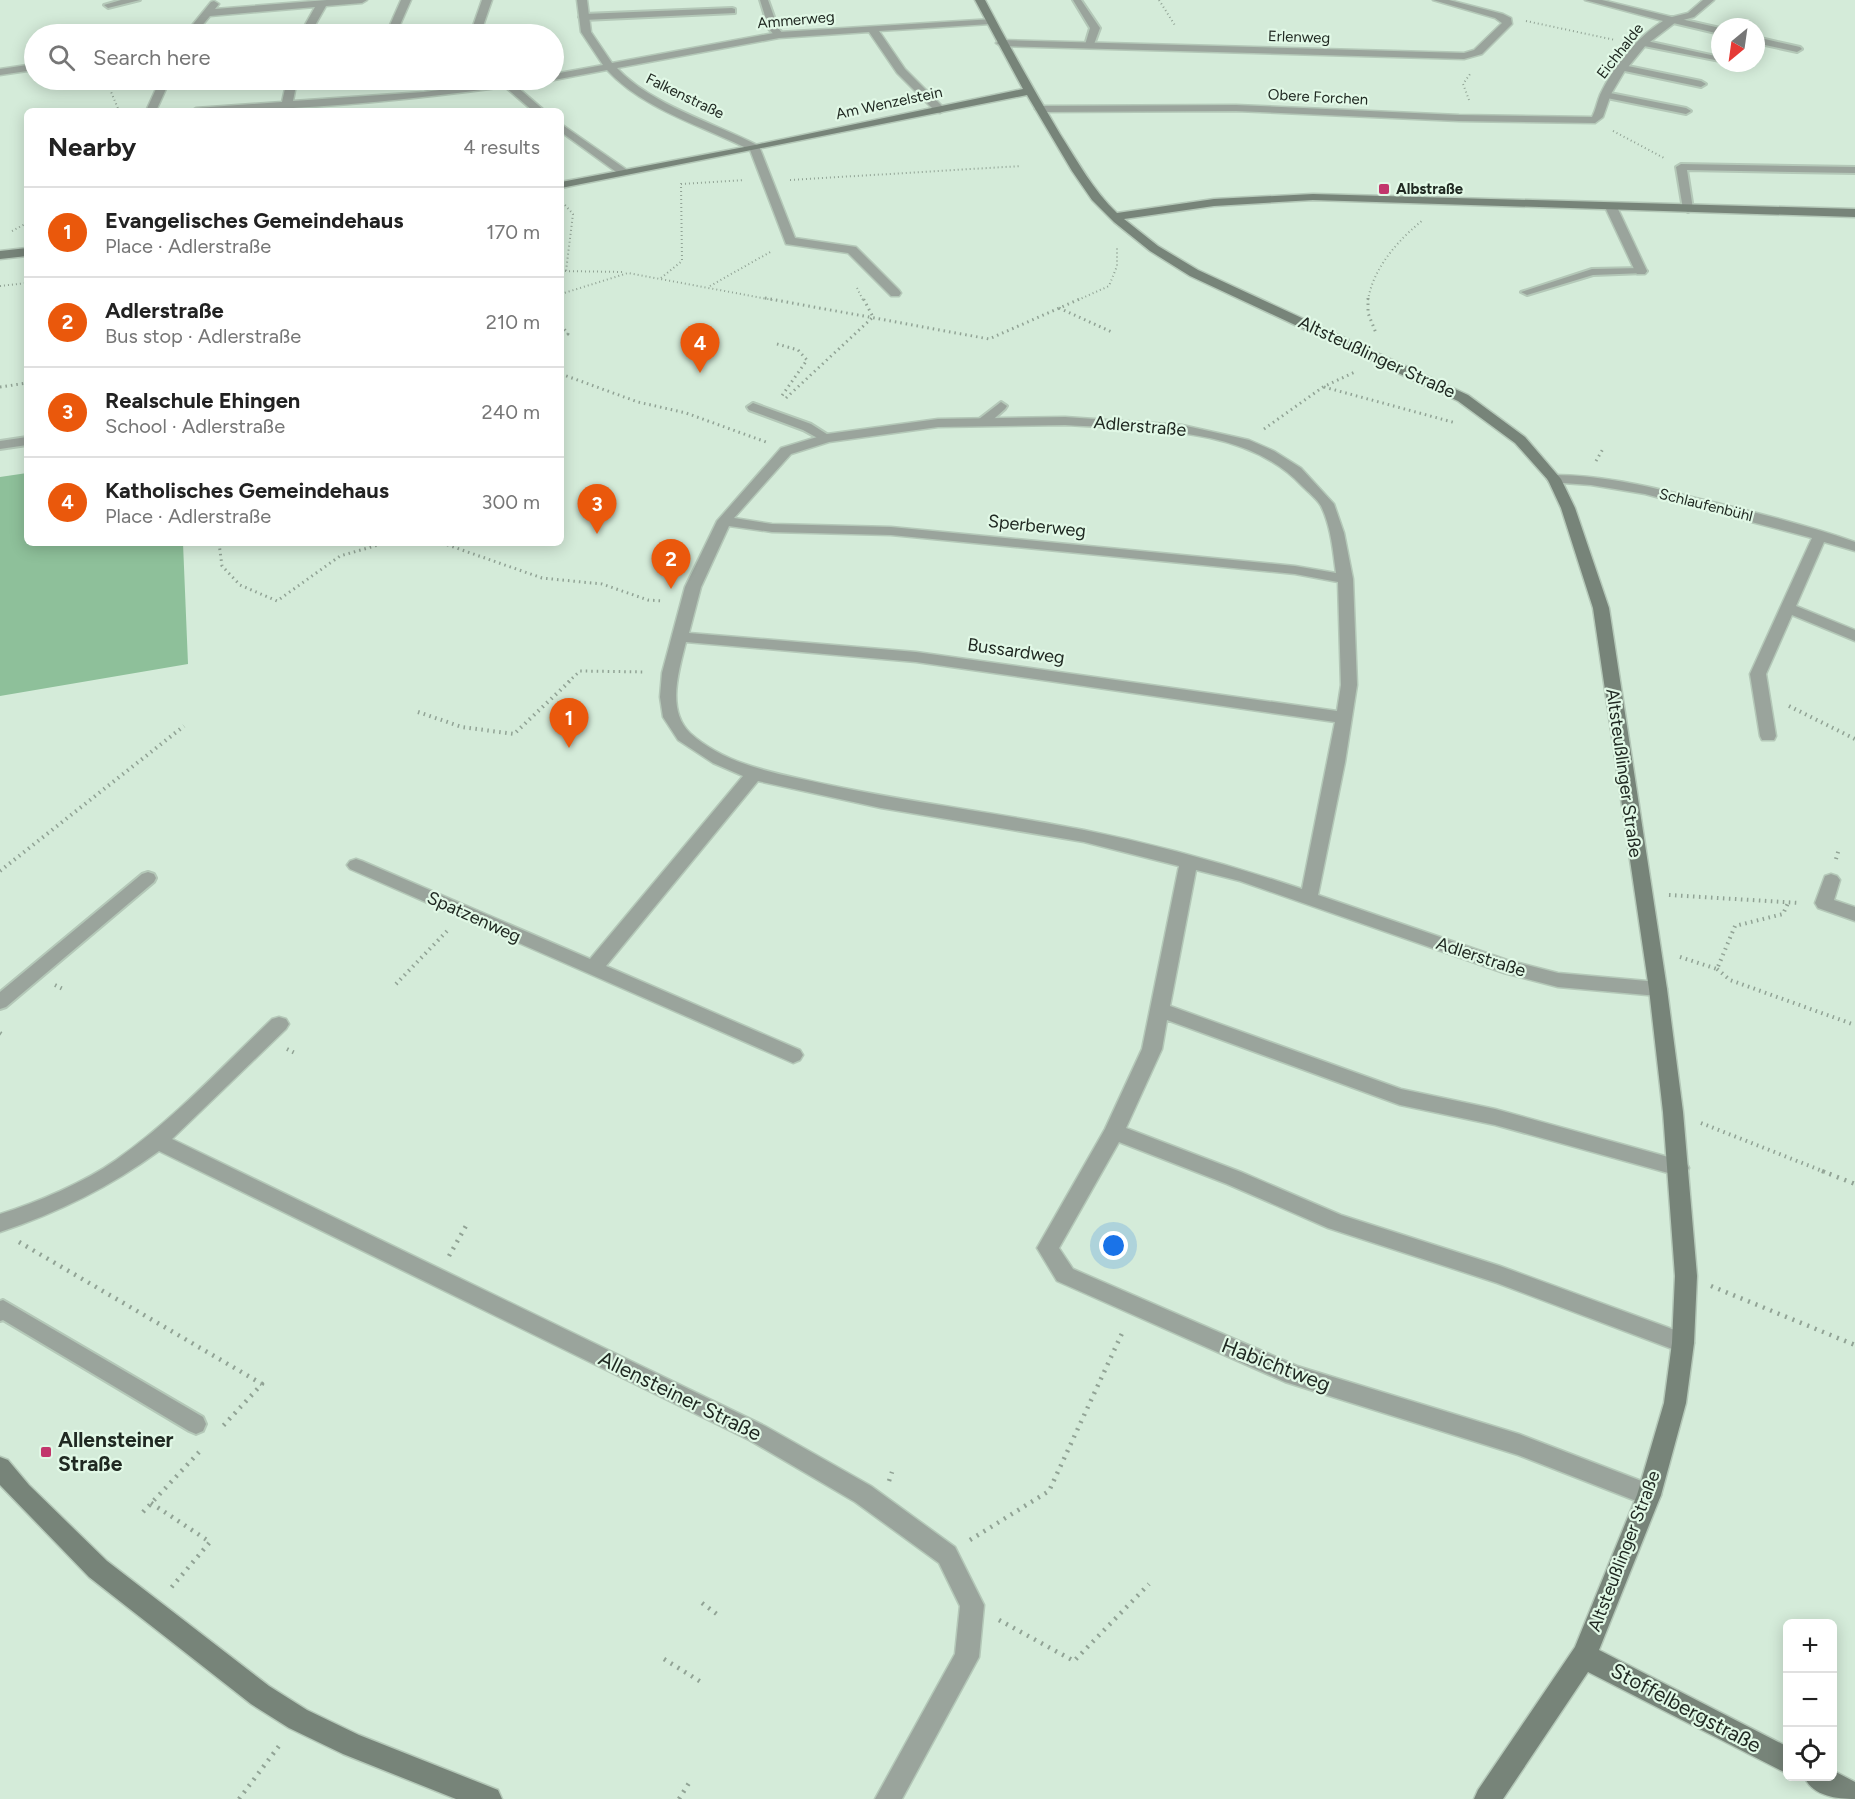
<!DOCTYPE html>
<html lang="en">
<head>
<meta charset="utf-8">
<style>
	:root { --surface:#fff; --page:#f6f6f6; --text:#222; --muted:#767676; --line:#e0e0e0; --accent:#ea580c }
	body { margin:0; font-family:Figtree,sans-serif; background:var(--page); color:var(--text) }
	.controls { position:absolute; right:18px; bottom:18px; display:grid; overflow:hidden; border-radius:9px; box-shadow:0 3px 15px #0003 }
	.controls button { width:54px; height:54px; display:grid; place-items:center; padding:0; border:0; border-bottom:2px solid var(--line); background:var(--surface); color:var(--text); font:30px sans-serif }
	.compass { position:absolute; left:1711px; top:18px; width:54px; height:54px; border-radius:50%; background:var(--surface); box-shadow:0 3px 15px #0003; rotate:209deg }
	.you { position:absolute; left:1114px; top:1246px; width:21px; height:21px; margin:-15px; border:4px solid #fff; border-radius:50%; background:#1a73e8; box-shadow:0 0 0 9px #1a73e833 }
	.badge { display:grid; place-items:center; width:39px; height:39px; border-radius:50%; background:var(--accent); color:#fff; font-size:20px; font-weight:700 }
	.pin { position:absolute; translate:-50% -50px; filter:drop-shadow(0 2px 3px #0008) }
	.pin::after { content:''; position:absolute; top:32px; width:21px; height:18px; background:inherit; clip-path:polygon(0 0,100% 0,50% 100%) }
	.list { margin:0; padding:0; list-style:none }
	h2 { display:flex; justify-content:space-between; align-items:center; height:78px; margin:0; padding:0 24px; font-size:26px }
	h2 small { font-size:20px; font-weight:400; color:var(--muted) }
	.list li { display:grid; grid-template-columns:39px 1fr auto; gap:18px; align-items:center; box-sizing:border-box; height:90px; padding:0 24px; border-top:2px solid var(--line) }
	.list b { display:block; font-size:22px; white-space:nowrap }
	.list p { margin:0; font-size:20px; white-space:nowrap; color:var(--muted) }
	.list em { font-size:20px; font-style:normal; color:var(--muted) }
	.icon { flex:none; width:33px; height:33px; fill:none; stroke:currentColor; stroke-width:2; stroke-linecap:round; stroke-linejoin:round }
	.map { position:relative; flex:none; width:1855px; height:1799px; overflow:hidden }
	.search { position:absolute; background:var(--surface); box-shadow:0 3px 15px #0003; left:24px; top:24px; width:540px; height:66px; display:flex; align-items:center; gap:15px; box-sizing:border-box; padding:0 21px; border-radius:33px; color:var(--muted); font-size:22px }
	.panel { position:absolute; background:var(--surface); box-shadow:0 3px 15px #0003; left:24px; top:108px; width:540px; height:438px; border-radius:9px }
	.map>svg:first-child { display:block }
	.green { fill:#8ec09a }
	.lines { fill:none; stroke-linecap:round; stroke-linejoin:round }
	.lane-casing { stroke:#b4c8b8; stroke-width:4 }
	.street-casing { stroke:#b4c8b8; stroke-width:3 }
	.secondary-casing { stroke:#b4c8b8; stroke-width:3 }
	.path-far3 { stroke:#91a395; stroke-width:2; stroke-dasharray:1 3; stroke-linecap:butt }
	.path-far2 { stroke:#91a395; stroke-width:3; stroke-dasharray:1.5 4; stroke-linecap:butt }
	.path-far1 { stroke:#91a395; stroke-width:4; stroke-dasharray:1.5 4.5; stroke-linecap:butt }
	.path { stroke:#91a395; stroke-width:4.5; stroke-dasharray:2 6; stroke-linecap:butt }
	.lane { fill:#9aa49c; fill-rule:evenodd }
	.street { fill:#9aa49c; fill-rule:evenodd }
	.secondary { fill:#778479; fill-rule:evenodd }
	.poi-dot { fill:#c2366c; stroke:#e1f8e6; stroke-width:2 }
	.labels { text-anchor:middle; stroke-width:4.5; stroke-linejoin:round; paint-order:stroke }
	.far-street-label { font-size:15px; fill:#202922; stroke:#e1f8e6 }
	.far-poi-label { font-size:15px; font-weight:bold; fill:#202922; stroke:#e1f8e6; text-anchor:start }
	.street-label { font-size:18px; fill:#202922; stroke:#e1f8e6 }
	.near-street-label { font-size:21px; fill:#202922; stroke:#e1f8e6 }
	.near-poi-label { font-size:21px; font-weight:bold; fill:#202922; stroke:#e1f8e6; text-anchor:start }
</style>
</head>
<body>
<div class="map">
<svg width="1855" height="1799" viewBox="0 0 1855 1799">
	<rect width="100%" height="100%" fill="#d4ebd9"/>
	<path class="green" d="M27 473V543H183L188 664 0 696V477Z"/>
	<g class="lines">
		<g class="lane-casing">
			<g id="lane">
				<path d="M121 0H140L108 8 104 5Z"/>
				<path d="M760 0H768L778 28 784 35 782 37H776L769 29Z"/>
				<path d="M1073 0H1081L1100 28 1093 47 1085 45 1090 28Z"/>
				<path d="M732 8 735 9V13L584 20 579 17 584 14Z"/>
				<path d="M1672 17 1720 28V34L1669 22 1667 20Z"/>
				<path d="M1756 37 1800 47 1802 49 1797 52 1756 43Z"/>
				<path d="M1642 40 1720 57V61L1639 45V41Z"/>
				<path d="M1623 65 1701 81 1706 84 1701 87 1620 70V66Z"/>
				<path d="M1605 92 1686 108 1691 111 1686 114 1602 97V93Z"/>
				<path d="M1681 164 1855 167V173L1687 170 1693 209 1688 212 1683 209 1676 167Z"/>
				<path d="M1641 268 1647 271 1645 273 1593 275 1527 295 1521 292 1592 269Z"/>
				<path d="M1001 402 1007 406 1005 409 987 425H979L977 422 979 419Z"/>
				<path d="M753 403 811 424 833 438 831 441H823L803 430 749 410 747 407Z"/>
				<path d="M27 437V445L0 449V441Z"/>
				<path d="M148 872 154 874 156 878 154 882 6 1007 0 1009V992L142 874Z"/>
				<path d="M3 1300 203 1417 206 1424 203 1431 196 1434 189 1431 3 1320 0 1321V1301Z"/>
			</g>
		</g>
		<g class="street-casing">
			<g id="street">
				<path d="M327 0H367L362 3 326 6 310 34H300L315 7 210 16 195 34H185L211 2 214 1 219 4 215 9Z"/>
				<path d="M401 0H411L396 34H386Z"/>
				<path d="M482 0H492L483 26 486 34H476L473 26Z"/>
				<path d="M577 0H587L591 32 612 63 779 32 994 19 995 21 990 24 879 31 905 69 944 108 945 110 940 113 936 112 897 73 869 32 779 38 617 68C651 105 715 123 759 146L795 238 856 247 899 290 901 293 899 296H891L848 253 786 244 750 150C703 126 644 110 607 70L554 80H551H554V74L603 65 581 32Z"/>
				<path d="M1433 0H1449L1503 14 1511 18 1512 24 1482 54 1464 59 1001 46 996 43 1001 40 1464 53 1474 50 1502 23 1495 18Z"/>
				<path d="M1585 0H1602L1672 17 1688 13 1703 0H1714L1694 17 1676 22 1646 45 1624 72 1611 94 1603 117 1595 123 1459 121 1236 111 1040 112 1035 109 1040 106 1236 105 1459 115 1592 117C1596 110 1597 102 1600 95 1613 67 1637 37 1663 21Z"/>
				<path d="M34 64V70L0 75V69Z"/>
				<path d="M160 80H170L156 111H146Z"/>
				<path d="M287 80H297L293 101 424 92 516 80H541L540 82 516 86 545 111H533L505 87C401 101 296 111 191 111L196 108 282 102Z"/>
				<path d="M561 124 627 170V174H619L561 132Z"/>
				<path d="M1611 204 1617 207 1647 271 1645 274H1637L1635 271 1605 207Z"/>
				<path d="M1065 417 1182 425 1249 440 1274 451 1301 468 1334 504 1344 533 1353 579 1357 685 1345 762 1318 895 1507 960 1558 973 1658 982 1665 984 1667 989 1665 994 1658 996 1558 987 1504 973 1240 881 1196 870 1170 1006 1401 1089 1495 1109 1679 1160 1686 1162 1689 1168 1686 1174 1679 1176 1495 1125 1400 1105 1167 1020 1162 1049 1126 1128 1241 1172 1341 1215 1500 1266 1691 1336 1694 1343 1691 1350 1683 1353 1497 1283 1328 1228 1227 1184 1119 1142 1059 1248 1073 1269 1297 1366 1519 1434 1657 1487 1661 1495 1657 1503 1649 1506 1518 1455 1285 1382 1057 1281 1037 1248 1105 1129 1142 1049 1179 866 1084 842 881 808 758 781 606 966 800 1050 803 1055 800 1060 793 1063 350 869 347 865 350 861 356 859 362 861 590 959 743 776 713 763 678 740 663 717 660 697 662 673 685 587 717 521 781 448 827 434 938 419ZM1065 425C1142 430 1246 425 1302 486 1308 492 1317 499 1321 506 1331 526 1333 551 1336 573L1295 566 891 527 772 524 734 518 791 454 829 442 938 427ZM729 526 772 532 891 535 1295 574 1338 582 1341 685 1337 711 916 652 689 633 701 587ZM686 642 916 662 1335 722 1302 889C1230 865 1158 845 1084 830 999 813 913 803 829 785 781 774 728 767 690 733 666 710 679 670 686 642Z"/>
				<path d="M1554 475C1605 475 1654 488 1704 500 1755 512 1806 525 1855 542V551L1824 542 1796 606 1855 630V641L1792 615 1766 674 1776 736 1774 740H1762L1760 736 1750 674 1812 538 1645 494 1591 485 1549 482 1547 479Z"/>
				<path d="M1831 874 1837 876 1840 880 1834 900 1855 907V921L1818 908 1815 903 1825 876Z"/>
				<path d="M279 1017 286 1019 289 1024 286 1029 172 1139 765 1426 871 1486 955 1547 984 1605 979 1657 902 1799H875L955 1654 960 1606 939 1563 855 1502 749 1440 159 1151C110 1187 57 1213 0 1232V1214C36 1203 85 1182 116 1160 173 1120 222 1067 272 1019Z"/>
			</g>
		</g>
		<g class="secondary-casing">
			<g id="secondary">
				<path d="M975 0H985C1009 46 1034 90 1060 134 1078 162 1093 190 1117 213L1214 199 1313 194 1855 209V217L1313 200 1214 206 1124 219 1158 246 1198 270 1468 395 1525 437 1561 479 1575 508 1609 608 1667 989 1683 1112 1697 1276 1694 1343 1686 1403 1661 1495 1599 1650 1788 1747V1774L1588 1672 1503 1799H1474L1478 1790 1575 1647 1637 1495 1664 1403 1672 1343 1675 1276 1663 1112 1649 989 1593 608 1561 508 1548 480 1515 443 1458 401 1190 276 1150 251 1114 222 1092 200 1072 171 1027 95 561 188V182L755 145 1023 89Z"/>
				<path d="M27 248V256L0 259V251Z"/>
				<path d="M0 1457 8 1460 29 1485 107 1561 269 1686 307 1710 359 1735 498 1790 502 1799H456L343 1754 289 1728 251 1704 89 1577 0 1485Z"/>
				<path d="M1832 1770 1855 1782V1799C1836 1799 1812 1796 1804 1776H1832Z"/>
			</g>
		</g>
		<g class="path-far3">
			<path d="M1159 0 1176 27"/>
			<path d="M1526 21 1615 40"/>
			<path d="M88 80 109 87 119 111"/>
			<path d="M109 87 117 80"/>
			<path d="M1469 100 1463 84 1470 74"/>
			<path d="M1613 131 1664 158"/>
			<path d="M790 180 1021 166"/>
			<path d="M565 205 573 214 566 271"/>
			<path d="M12 231 27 223"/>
			<path d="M561 271 624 272"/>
			<path d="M661 278 682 261 681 184 744 180"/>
			<path d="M0 286 27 283"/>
			<path d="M710 286 772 251"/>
			<path d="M857 288 863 300"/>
			<path d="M561 294 628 273 773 300"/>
			<path d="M1078 300 1109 286 1117 266V246"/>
			<path d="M1368 300C1373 268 1399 239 1423 220"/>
		</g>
		<g class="path-far2">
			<path d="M765 298 989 339 1082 298"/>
			<path d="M1368 298V313L1376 333"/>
			<path d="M1059 308 1114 333"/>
			<path d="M561 325 568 334 561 337"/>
			<path d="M777 344 798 350 807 360 781 397"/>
			<path d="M561 374 638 402 686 413 766 442"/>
			<path d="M0 387 27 383"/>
			<path d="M1324 387 1456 423"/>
			<path d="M786 398 873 317 863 298"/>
			<path d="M1264 429 1323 387 1357 371"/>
			<path d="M1596 461 1604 447"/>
			<path d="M219 543 222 566 240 585 277 601 340 556 385 543"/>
			<path d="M442 543 542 578 602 584 648 600 664 601"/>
			<path d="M568 682 580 671 646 672"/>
		</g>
		<g class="path-far1">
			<path d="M1789 706 1855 739"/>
			<path d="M418 712 462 727 514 734 570 681"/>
			<path d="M1836 859 1839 849"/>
			<path d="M0 871 184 726"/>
			<path d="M1669 895 1800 903"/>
			<path d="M1680 957 1717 969 1735 926 1783 914 1788 903"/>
			<path d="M1717 969 1730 980 1855 1025"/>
			<path d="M396 984 448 930"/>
			<path d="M55 985 63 989"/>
			<path d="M0 1033 3 1035"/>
			<path d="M287 1049 297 1054"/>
			<path d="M1701 1123 1825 1172"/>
		</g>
		<g class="path">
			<path d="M1822 1171 1855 1184"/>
			<path d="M19 1242 262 1384 222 1427"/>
			<path d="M449 1256 467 1224"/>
			<path d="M1711 1286 1855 1345"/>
			<path d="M889 1481 892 1472"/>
			<path d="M151 1503 210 1542 170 1589"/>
			<path d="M143 1512 201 1450"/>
			<path d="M970 1540 1049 1491 1124 1329"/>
			<path d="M702 1603 718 1615"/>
			<path d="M999 1620 1074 1661 1149 1584"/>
			<path d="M664 1659 701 1682"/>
			<path d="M239 1799 282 1742"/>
			<path d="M679 1799 689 1783"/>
		</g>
		<use href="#lane" class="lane"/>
		<use href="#street" class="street"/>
		<use href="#secondary" class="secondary"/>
	</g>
	<g class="poi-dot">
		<rect x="1378" y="183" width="12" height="12" rx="3"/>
		<rect x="40" y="1446" width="12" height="12" rx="3"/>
	</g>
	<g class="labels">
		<g class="far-street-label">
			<text transform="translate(796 20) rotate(-5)" y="5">Ammerweg</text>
			<text transform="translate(1299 37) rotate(2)" y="5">Erlenweg</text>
			<text transform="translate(1620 51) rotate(-52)" y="5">Eichhalde</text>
			<text transform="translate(685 96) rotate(26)" y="5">Falkenstraße</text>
			<text transform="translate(1318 97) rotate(3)" y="5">Obere Forchen</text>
			<text transform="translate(889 103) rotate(-12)" y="5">Am Wenzelstein</text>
			<text transform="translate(1706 505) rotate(14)" y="5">Schlaufenbühl</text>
		</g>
		<g class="far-poi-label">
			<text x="1396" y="194">Albstraße</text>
		</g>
		<g class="street-label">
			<text transform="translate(1377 357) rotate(25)" y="6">Altsteußlinger Straße</text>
			<text transform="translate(1140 426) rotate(5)" y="6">Adlerstraße</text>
			<text transform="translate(1037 526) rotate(6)" y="6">Sperberweg</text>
			<text transform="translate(1016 651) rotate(8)" y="6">Bussardweg</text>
			<text transform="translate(1624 773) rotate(82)" y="6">Altsteußlinger Straße</text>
			<text transform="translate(474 917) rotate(24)" y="6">Spatzenweg</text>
			<text transform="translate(1481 957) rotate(18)" y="6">Adlerstraße</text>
			<text transform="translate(1624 1551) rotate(-69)" y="6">Altsteußlinger Straße</text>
		</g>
		<g class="near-street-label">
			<text transform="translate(1276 1365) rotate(21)" y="7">Habichtweg</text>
			<text transform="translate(680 1396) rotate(26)" y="7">Allensteiner Straße</text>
			<text transform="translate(1686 1708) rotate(28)" y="7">Stoffelbergstraße</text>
		</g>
		<g class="near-poi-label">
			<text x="58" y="1447">Allensteiner<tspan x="58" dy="24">Straße</tspan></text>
		</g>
	</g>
</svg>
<div class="controls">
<button>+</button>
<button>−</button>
<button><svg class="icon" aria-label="locate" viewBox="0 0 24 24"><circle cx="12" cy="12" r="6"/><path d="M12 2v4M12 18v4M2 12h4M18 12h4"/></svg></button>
</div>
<svg class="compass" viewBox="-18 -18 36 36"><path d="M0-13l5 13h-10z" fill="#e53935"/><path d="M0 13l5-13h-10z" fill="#767676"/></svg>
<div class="you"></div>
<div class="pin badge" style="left:569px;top:748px">1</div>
<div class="pin badge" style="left:671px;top:589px">2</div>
<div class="pin badge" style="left:597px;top:534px">3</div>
<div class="pin badge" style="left:700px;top:373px">4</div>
<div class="search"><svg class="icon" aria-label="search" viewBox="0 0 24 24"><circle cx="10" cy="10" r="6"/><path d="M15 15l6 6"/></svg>Search here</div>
<section class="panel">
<h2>Nearby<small>4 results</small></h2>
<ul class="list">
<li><span class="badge">1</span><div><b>Evangelisches Gemeindehaus</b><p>Place · Adlerstraße</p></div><em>170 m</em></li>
<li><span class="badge">2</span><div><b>Adlerstraße</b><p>Bus stop · Adlerstraße</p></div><em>210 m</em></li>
<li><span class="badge">3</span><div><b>Realschule Ehingen</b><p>School · Adlerstraße</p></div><em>240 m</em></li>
<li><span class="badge">4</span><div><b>Katholisches Gemeindehaus</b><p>Place · Adlerstraße</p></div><em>300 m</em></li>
</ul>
</section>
</div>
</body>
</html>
